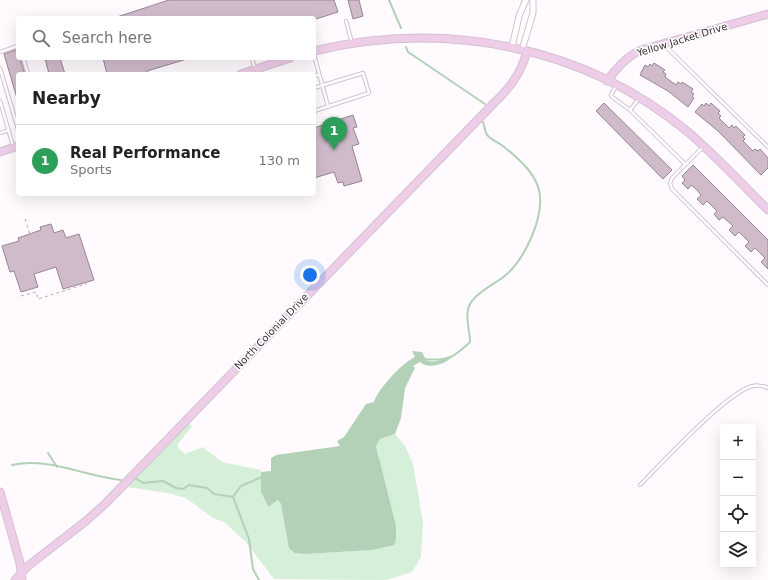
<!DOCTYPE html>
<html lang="en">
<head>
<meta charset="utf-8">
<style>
	:root { --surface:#fff; --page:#f2f2f2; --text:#222; --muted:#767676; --line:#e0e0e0; --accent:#06813a }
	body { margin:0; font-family:"DejaVu Sans",sans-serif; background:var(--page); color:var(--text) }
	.controls { position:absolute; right:12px; bottom:12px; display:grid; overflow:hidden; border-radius:4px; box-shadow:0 4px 16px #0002 }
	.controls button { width:36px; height:36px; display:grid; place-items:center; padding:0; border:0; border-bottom:1px solid var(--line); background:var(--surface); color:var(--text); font:20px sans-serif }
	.you { position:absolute; left:310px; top:275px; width:14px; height:14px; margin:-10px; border:3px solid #fff; border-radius:50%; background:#1a73e8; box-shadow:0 0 0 6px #1a73e833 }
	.badge { display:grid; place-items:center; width:26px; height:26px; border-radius:50%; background:var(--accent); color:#fff; font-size:13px; font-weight:700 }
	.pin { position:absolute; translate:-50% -33px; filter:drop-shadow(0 1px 2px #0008) }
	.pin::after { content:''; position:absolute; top:21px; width:14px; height:12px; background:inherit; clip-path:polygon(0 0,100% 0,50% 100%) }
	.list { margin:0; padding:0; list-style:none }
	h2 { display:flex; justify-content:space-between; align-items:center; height:52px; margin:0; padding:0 16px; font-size:17px }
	h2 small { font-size:13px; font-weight:400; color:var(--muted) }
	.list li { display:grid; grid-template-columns:26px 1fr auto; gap:12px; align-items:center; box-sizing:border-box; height:72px; padding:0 16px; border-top:1px solid var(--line) }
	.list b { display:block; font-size:15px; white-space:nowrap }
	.list p { margin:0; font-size:13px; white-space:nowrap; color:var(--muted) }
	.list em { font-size:13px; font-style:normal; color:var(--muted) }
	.icon { flex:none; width:22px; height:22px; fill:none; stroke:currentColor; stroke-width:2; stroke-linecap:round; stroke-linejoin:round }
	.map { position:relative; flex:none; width:768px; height:580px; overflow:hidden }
	.search { position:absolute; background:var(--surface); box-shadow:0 4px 16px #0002; left:16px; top:16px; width:300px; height:44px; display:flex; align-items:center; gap:10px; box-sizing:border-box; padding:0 14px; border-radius:4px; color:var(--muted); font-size:15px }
	.panel { position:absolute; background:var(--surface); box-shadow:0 4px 16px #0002; left:16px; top:72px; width:300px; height:124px; border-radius:4px }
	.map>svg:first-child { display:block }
	.green { fill:#d5efd9 }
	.water { fill:#b3d1b7 }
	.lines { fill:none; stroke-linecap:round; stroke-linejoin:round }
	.stream { stroke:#b3d1b7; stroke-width:2 }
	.building { fill:#d0bbca; stroke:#988493 }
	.lane-casing { stroke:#d5c1d0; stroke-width:4.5 }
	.street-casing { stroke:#d5c1d0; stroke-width:7 }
	.secondary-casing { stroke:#d5c1d0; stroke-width:9 }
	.path { stroke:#b1abaf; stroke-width:1; stroke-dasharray:3 3; stroke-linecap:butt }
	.lane { stroke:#fff; stroke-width:2.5 }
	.street { stroke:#fff; stroke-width:5 }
	.secondary { stroke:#eecde8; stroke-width:7 }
	.labels { text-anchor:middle; stroke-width:3; stroke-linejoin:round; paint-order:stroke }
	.street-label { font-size:10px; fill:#362e34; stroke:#fff }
</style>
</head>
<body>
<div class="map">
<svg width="768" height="580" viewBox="0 0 768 580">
	<rect width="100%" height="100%" fill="#fefafd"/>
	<path class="green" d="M188 423 192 426 177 445 179 449 185 454 203 447 222 462 261 470V492L267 507 279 500 284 513 287 538 306 554 372 550 379 454 376 446 380 439 395 434 405 446 413 464 423 523 421 557 412 572 386 580 274 579 246 542 224 522 213 518 186 498 168 493 127 487Z"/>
	<path class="water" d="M412 351 422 352 426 360C437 365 443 356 453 356 446 364 429 370 420 362L413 366 415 368 405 388 401 418 395 434 380 439 376 446 396 526V539L394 545 372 550 306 554 295 553 289 548 281 504 278 500 268 507 261 492V472L271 471V458L276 455 340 446 337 441 344 437 366 404 374 402C378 389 402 363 415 357Z"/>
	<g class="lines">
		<g class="stream">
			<path d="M389 0 401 28"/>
			<path d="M406 47 408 52 485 104"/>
			<path d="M424 359C448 361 452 359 470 342 470 329 463 312 472 301 480 290 495 284 506 275 525 258 545 217 539 190 535 173 515 155 500 144 495 141 489 139 486 133 485 130 484 125 483 122"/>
			<path d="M48 453 57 467"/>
			<path d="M12 465C48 457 85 476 121 480"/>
			<path d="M135 478 143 483 163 481 176 488 183 489 189 485 207 488 214 494 233 497 249 539 253 569 259 580"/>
			<path d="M233 497 241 486 262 477"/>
		</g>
	</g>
	<g class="building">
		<path d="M169 0H334L338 12 316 19 117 18V17Z"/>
		<path d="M348 0H359L363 16 353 19Z"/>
		<path d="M18 49V58H20L25 74H18V97L17 98 4 54Z"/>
		<path d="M45 58H60L65 74H49Z"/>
		<path d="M103 58H186L187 59 147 71 148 74H107Z"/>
		<path d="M654 63 665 70 663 72 666 74 665 77 676 85 678 82 681 84 682 82 693 89 691 92 694 94 692 96 694 98 688 107 668 91 640 75 645 65 648 67 650 64 652 66Z"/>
		<path d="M604 103 672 170 663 179 596 111Z"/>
		<path d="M706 103 709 106 711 103 720 111 718 113 721 116 719 118 729 128 732 125 734 128 736 126 745 135 743 137 745 139 743 141 753 151 755 149 758 151 760 149 768 158V168L761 175 718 131 695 112 702 104 704 106Z"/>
		<path d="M353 115 357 127 353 128 359 144 352 146 362 181 344 186 343 182 338 183 334 172 314 178V128Z"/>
		<path d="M693 165 768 240V269L761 262 765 258 755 248 751 252 745 246 749 242 739 232 735 236 729 230 733 226 723 217 719 220 714 214 717 211 707 201 703 205 697 199 701 195 697 190 691 185 688 189 682 183 685 180 682 176Z"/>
		<path d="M51 224 54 233 63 230 66 238 79 234 94 280 63 289 56 267 34 274 38 287 21 292 14 271 10 272 2 246 19 241 18 238 41 230 40 227Z"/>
	</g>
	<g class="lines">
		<g class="lane-casing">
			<g id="lane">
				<path d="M346 21 352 43"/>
				<path d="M664 45 768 147"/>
				<path d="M0 52 18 46"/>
				<path d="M314 55 328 106"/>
				<path d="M23 58 28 74"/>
				<path d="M252 58 256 74"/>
				<path d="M0 68 18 129"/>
				<path d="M314 76 319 75"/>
				<path d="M616 86 611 95 612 97 630 110"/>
				<path d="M314 88 363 73 369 93 314 111"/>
				<path d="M639 99 630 110 685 164"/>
				<path d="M0 101 13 146"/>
				<path d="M0 133 9 130"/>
				<path d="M703 147 672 178 670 183 672 189 768 285"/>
				<path d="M640 485C661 464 729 390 753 386 757 385 764 386 768 388"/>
			</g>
		</g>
		<g class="street-casing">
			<g id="street">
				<path d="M512 47 519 16 526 0"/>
				<path d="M522 50 533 13V0"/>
			</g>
		</g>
		<g class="secondary-casing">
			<g id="secondary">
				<path d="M314 51C445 20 583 45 688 132 716 156 742 184 768 210"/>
				<path d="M241 74 290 58"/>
				<path d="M607 81C617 68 626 57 641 50L768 14"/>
				<path d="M0 152 18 146"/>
				<path d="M0 492 20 563 22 580"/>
				<path d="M15 580 28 566 86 521 106 503 495 102C510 88 522 72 527 51"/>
			</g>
		</g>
		<g class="path">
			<path d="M25 219 30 234"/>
			<path d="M21 296 36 292 38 299 86 284 85 282"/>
		</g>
		<use href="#lane" class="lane"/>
		<use href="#street" class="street"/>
		<use href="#secondary" class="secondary"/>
	</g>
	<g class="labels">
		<g class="street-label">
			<text transform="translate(682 39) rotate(-17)" y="4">Yellow Jacket Drive</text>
			<text transform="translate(271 331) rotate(-46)" y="4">North Colonial Drive</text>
		</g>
	</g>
</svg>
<div class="controls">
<button>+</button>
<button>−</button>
<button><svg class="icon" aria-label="locate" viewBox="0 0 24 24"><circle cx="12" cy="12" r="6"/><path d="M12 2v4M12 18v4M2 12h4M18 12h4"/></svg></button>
<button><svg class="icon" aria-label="layers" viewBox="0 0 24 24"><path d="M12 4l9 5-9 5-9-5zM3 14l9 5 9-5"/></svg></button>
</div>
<div class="you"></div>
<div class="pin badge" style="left:334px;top:150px;background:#2e9e5b">1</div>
<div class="search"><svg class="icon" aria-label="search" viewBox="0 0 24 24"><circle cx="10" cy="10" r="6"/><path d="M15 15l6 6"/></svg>Search here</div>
<section class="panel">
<h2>Nearby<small></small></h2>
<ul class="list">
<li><span class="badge" style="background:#2e9e5b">1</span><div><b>Real Performance</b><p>Sports</p></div><em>130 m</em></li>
</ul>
</section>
</div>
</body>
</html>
